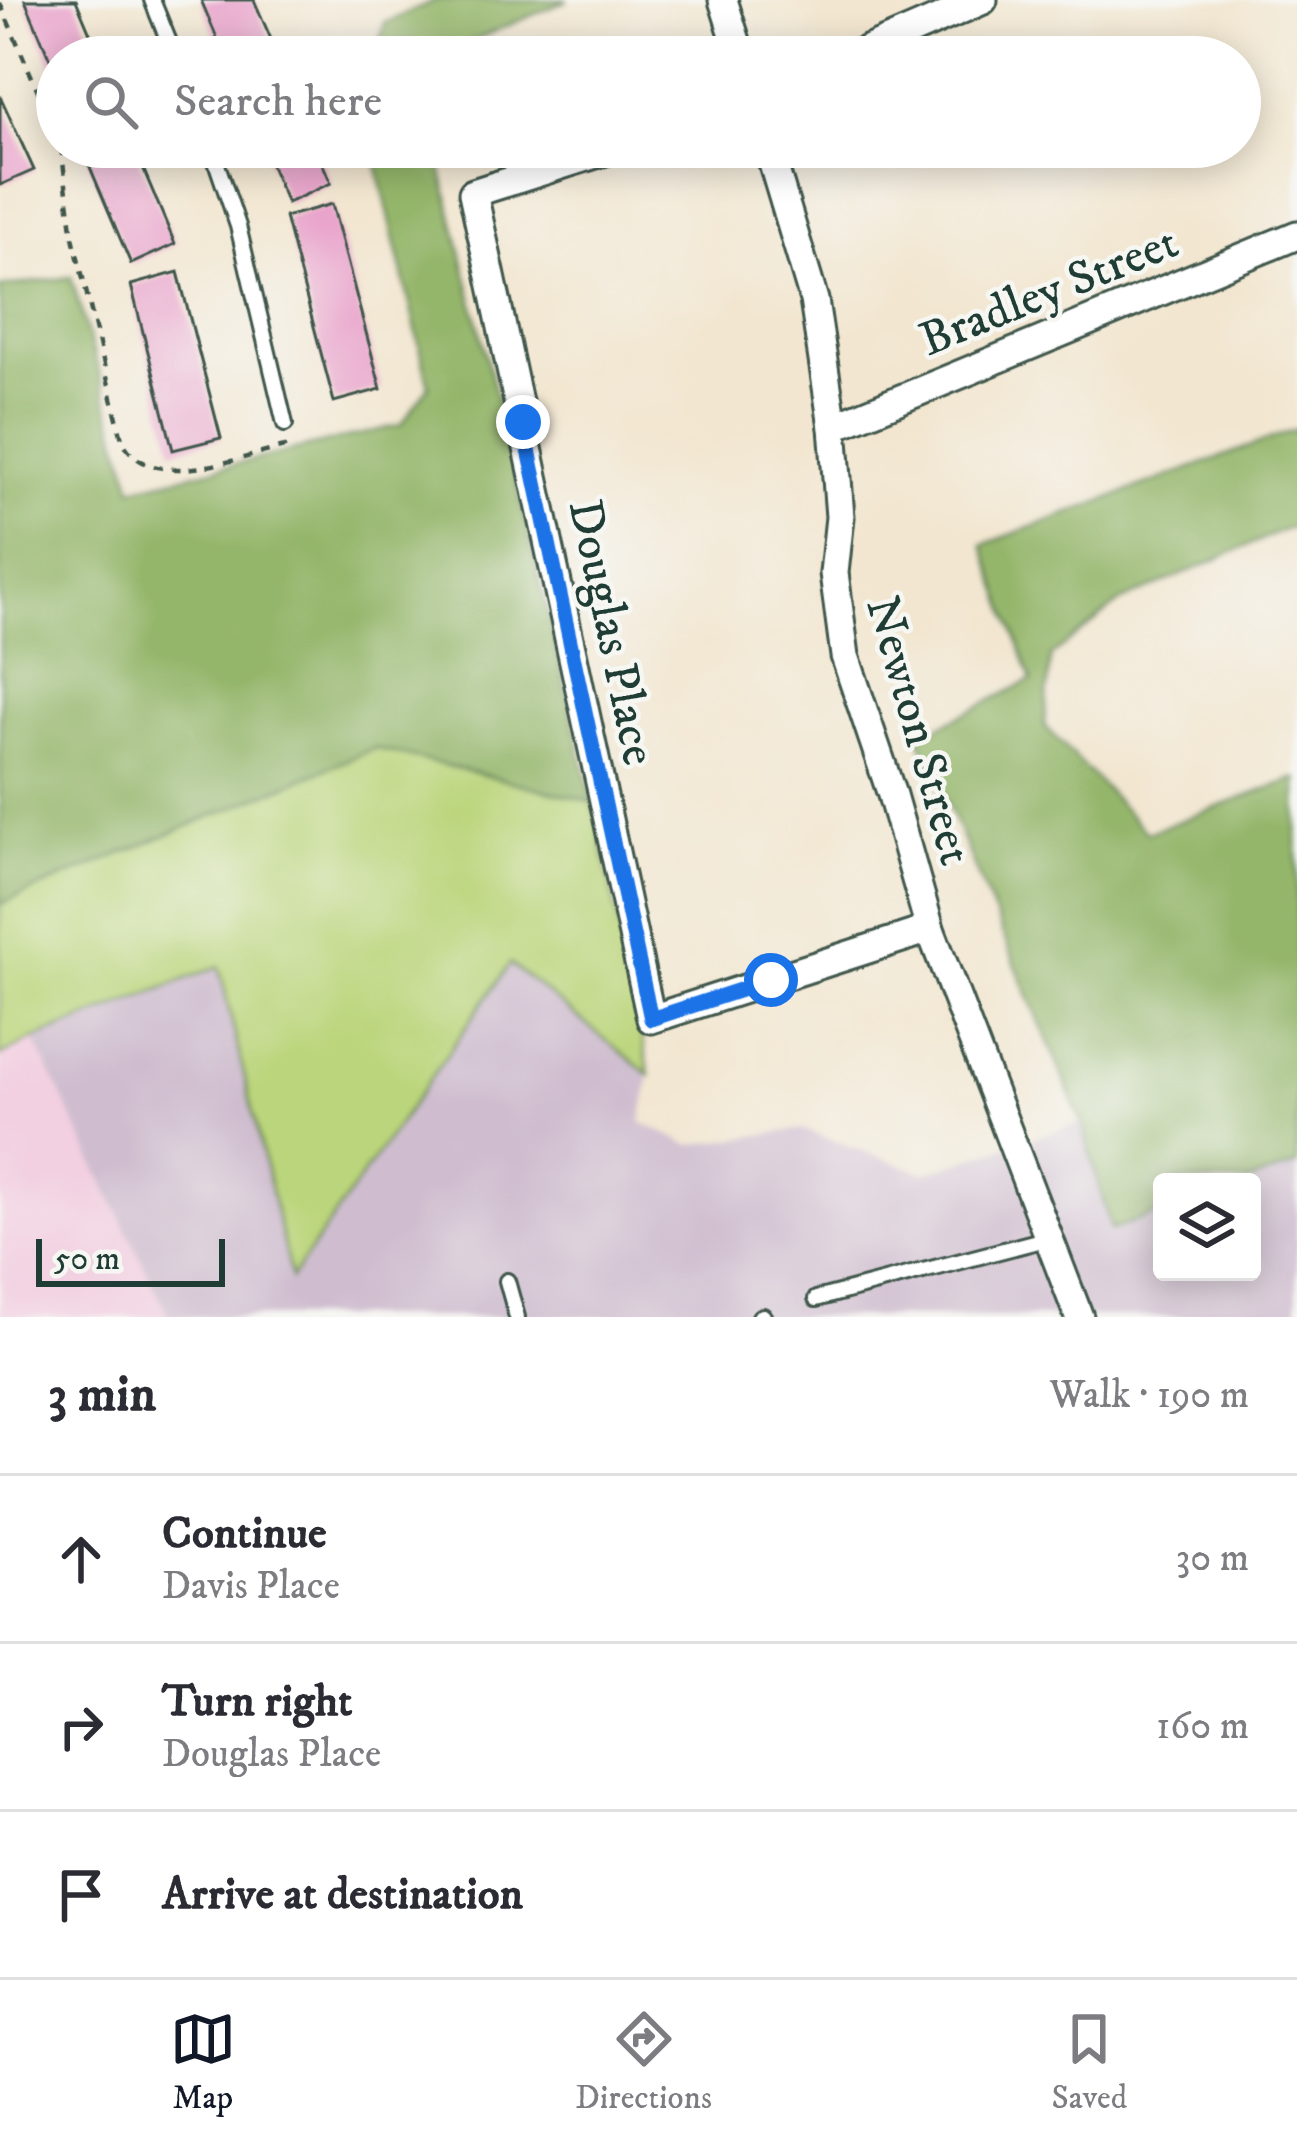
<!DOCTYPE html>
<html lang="en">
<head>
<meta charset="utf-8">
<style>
	:root { --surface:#fff; --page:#f7f7f7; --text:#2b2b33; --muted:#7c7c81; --line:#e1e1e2; --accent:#111827 }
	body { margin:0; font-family:"IM FELL DW Pica",serif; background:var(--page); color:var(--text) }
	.controls { position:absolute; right:36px; bottom:36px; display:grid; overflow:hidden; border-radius:12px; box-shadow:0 6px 30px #0003 }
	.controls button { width:108px; height:108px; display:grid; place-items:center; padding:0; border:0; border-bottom:3px solid var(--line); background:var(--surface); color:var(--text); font:60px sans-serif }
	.scale { position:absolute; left:36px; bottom:30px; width:189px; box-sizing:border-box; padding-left:12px; border:6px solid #1f3d34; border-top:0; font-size:33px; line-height:42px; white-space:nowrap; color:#1f3d34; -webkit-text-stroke:9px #f6f6f2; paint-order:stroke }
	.stop { position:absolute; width:36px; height:36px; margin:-27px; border:9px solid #1a73e8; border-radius:50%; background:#fff }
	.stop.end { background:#1a73e8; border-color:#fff; box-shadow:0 3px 12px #0008 }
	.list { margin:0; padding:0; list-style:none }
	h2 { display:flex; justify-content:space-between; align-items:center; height:156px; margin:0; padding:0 48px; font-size:51px }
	h2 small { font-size:39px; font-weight:400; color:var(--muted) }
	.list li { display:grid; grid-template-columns:78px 1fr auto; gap:36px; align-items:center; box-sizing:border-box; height:168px; padding:0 48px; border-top:3px solid var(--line) }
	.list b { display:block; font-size:45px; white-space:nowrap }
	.list p { margin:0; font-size:39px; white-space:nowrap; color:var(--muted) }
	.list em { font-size:39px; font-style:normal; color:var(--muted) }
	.icon { flex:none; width:66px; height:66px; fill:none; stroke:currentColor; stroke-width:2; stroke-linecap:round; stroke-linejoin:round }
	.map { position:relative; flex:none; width:1297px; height:1317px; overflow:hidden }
	.search { position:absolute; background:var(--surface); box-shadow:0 6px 30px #0003; left:36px; right:36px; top:36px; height:132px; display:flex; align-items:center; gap:30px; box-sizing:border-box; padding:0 42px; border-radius:66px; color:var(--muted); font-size:45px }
	.sheet { height:660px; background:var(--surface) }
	nav { display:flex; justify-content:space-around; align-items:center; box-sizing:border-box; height:168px; border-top:3px solid var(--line); background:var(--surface); font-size:33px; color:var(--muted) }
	nav a { display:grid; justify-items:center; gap:6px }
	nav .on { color:var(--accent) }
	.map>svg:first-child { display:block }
	.built { fill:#f2cfe1 }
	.industrial { fill:#cfbdcf }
	.green { fill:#bbd57b; stroke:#6d8958; stroke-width:3 }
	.forest { fill:#94b66b; stroke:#5a7a50; stroke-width:3 }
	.building { fill:#e9a3cb }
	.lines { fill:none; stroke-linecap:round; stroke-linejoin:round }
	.lane-casing { stroke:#3f564b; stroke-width:20 }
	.street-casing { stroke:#3f564b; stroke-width:33 }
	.path { stroke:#3f564b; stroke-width:4.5; stroke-dasharray:9 9; stroke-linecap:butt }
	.lane { stroke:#fff; stroke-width:14 }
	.street { stroke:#fff; stroke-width:27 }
	.route { stroke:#1a73e8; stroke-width:15 }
	.labels { text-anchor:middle; stroke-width:9; stroke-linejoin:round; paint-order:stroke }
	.street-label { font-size:48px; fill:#1f3d34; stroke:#f6f6f2 }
</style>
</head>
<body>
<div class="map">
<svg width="1297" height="1317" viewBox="0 0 1297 1317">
	<rect width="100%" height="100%" fill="#f6f6f2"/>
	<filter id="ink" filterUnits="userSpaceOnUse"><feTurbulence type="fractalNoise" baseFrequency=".00833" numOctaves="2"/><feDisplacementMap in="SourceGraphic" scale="24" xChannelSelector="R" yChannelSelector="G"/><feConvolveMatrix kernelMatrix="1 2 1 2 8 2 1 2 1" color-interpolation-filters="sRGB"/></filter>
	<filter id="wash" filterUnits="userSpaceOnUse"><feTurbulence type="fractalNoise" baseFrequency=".004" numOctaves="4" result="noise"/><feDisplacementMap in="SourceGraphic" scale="48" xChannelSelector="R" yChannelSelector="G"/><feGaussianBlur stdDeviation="2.7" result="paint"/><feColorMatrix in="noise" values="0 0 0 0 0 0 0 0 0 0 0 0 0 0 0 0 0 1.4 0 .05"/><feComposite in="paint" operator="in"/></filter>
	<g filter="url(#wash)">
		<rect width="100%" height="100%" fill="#f2e6d0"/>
		<path class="built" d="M34 1039 169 1317H0V1056Z"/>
		<path class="industrial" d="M510 963 650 1075 641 1122 690 1145 802 1129 925 1173 1082 1122 1111 1229 1162 1212V1272H1252V1182H1247L1297 1165V1317H169L34 1039 219 966Z"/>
		<path class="green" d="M376 748 593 802 650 1075 510 964 291 1278 219 966 34 1039 0 1056V904Z"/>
		<g class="forest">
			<path d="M437 0H568L435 57H375L385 23Z"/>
			<path d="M373 147H436L593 802 375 748 0 904V287L71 277 133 488 401 425 429 386Z"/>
			<path d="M1297 429V524L1120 602 1051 656 1044 725 1147 833 1297 778V1165L1247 1182H1162V1212L1111 1230 1082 1122 919 736 1032 680 983 545Z"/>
		</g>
		<g id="blocks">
			<g class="building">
				<path d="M25 0H76L100 57H57V76Z"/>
				<path d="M201 0H254L274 46 250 57H225Z"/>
				<path d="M0 96 34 170 0 185Z"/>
				<path d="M116 147H134L175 244 131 264 87 160Z"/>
				<path d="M263 147H315L331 183 287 203Z"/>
				<path d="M332 204 381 389 334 402 285 217Z"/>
				<path d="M178 272 221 438 173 450 131 285Z"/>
			</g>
		</g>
	</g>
	<g filter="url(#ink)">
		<use href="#blocks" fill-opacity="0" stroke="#3f564b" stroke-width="3"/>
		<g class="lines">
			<g class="lane-casing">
				<g id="lane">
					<path d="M152 0 175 57"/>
					<path d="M211 147 238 226 285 424"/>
					<path d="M507 1281 517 1317"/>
					<path d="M816 1299 1049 1238"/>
					<path d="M760 1317 763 1316"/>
				</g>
			</g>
			<g class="street-casing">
				<g id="street">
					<path d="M723 0 741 57"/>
					<path d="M851 57 983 0"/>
					<path d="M618 147 473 193 651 1019 930 929"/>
					<path d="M768 147 814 300 833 427 840 517 834 573 845 656 892 795 930 929 1079 1317"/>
					<path d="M833 427 1297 235"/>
				</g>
			</g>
			<g class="path">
				<path d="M0 3 57 135"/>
				<path d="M61 147 73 237 122 439C146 496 242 456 289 446L288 441"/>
			</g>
			<use href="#lane" class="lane"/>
			<use href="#street" class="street"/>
		</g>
	</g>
	<g class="lines" filter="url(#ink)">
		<path class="route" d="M523 422 651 1019 771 980"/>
	</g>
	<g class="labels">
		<g class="street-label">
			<text transform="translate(1048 289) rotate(-22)" y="17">Bradley Street</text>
			<text transform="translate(614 632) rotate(78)" y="17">Douglas Place</text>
			<text transform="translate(921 730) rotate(74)" y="17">Newton Street</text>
		</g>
	</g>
</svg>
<div class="controls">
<button><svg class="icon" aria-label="layers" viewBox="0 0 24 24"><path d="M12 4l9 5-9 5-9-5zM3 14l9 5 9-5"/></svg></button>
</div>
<div class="scale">50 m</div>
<div class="stop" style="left:771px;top:980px"></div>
<div class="stop end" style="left:523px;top:422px"></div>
<div class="search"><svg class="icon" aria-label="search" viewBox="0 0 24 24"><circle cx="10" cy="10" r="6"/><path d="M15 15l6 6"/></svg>Search here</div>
</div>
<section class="sheet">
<h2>3 min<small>Walk · 190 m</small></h2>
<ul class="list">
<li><svg class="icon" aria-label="ahead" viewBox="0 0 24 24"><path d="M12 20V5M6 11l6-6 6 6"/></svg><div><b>Continue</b><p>Davis Place</p></div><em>30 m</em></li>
<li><svg class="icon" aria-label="right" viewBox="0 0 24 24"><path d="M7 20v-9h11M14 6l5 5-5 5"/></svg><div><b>Turn right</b><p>Douglas Place</p></div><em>160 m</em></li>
<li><svg class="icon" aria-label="arrive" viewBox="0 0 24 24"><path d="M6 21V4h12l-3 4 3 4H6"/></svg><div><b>Arrive at destination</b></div></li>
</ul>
</section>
<nav>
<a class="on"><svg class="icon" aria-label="map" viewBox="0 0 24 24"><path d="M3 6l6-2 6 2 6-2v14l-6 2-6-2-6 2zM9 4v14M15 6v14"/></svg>Map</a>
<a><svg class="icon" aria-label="directions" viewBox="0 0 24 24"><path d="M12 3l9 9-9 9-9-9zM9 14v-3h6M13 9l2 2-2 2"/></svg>Directions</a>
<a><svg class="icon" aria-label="saved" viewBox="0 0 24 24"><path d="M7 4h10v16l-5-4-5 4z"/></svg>Saved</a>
</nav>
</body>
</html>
